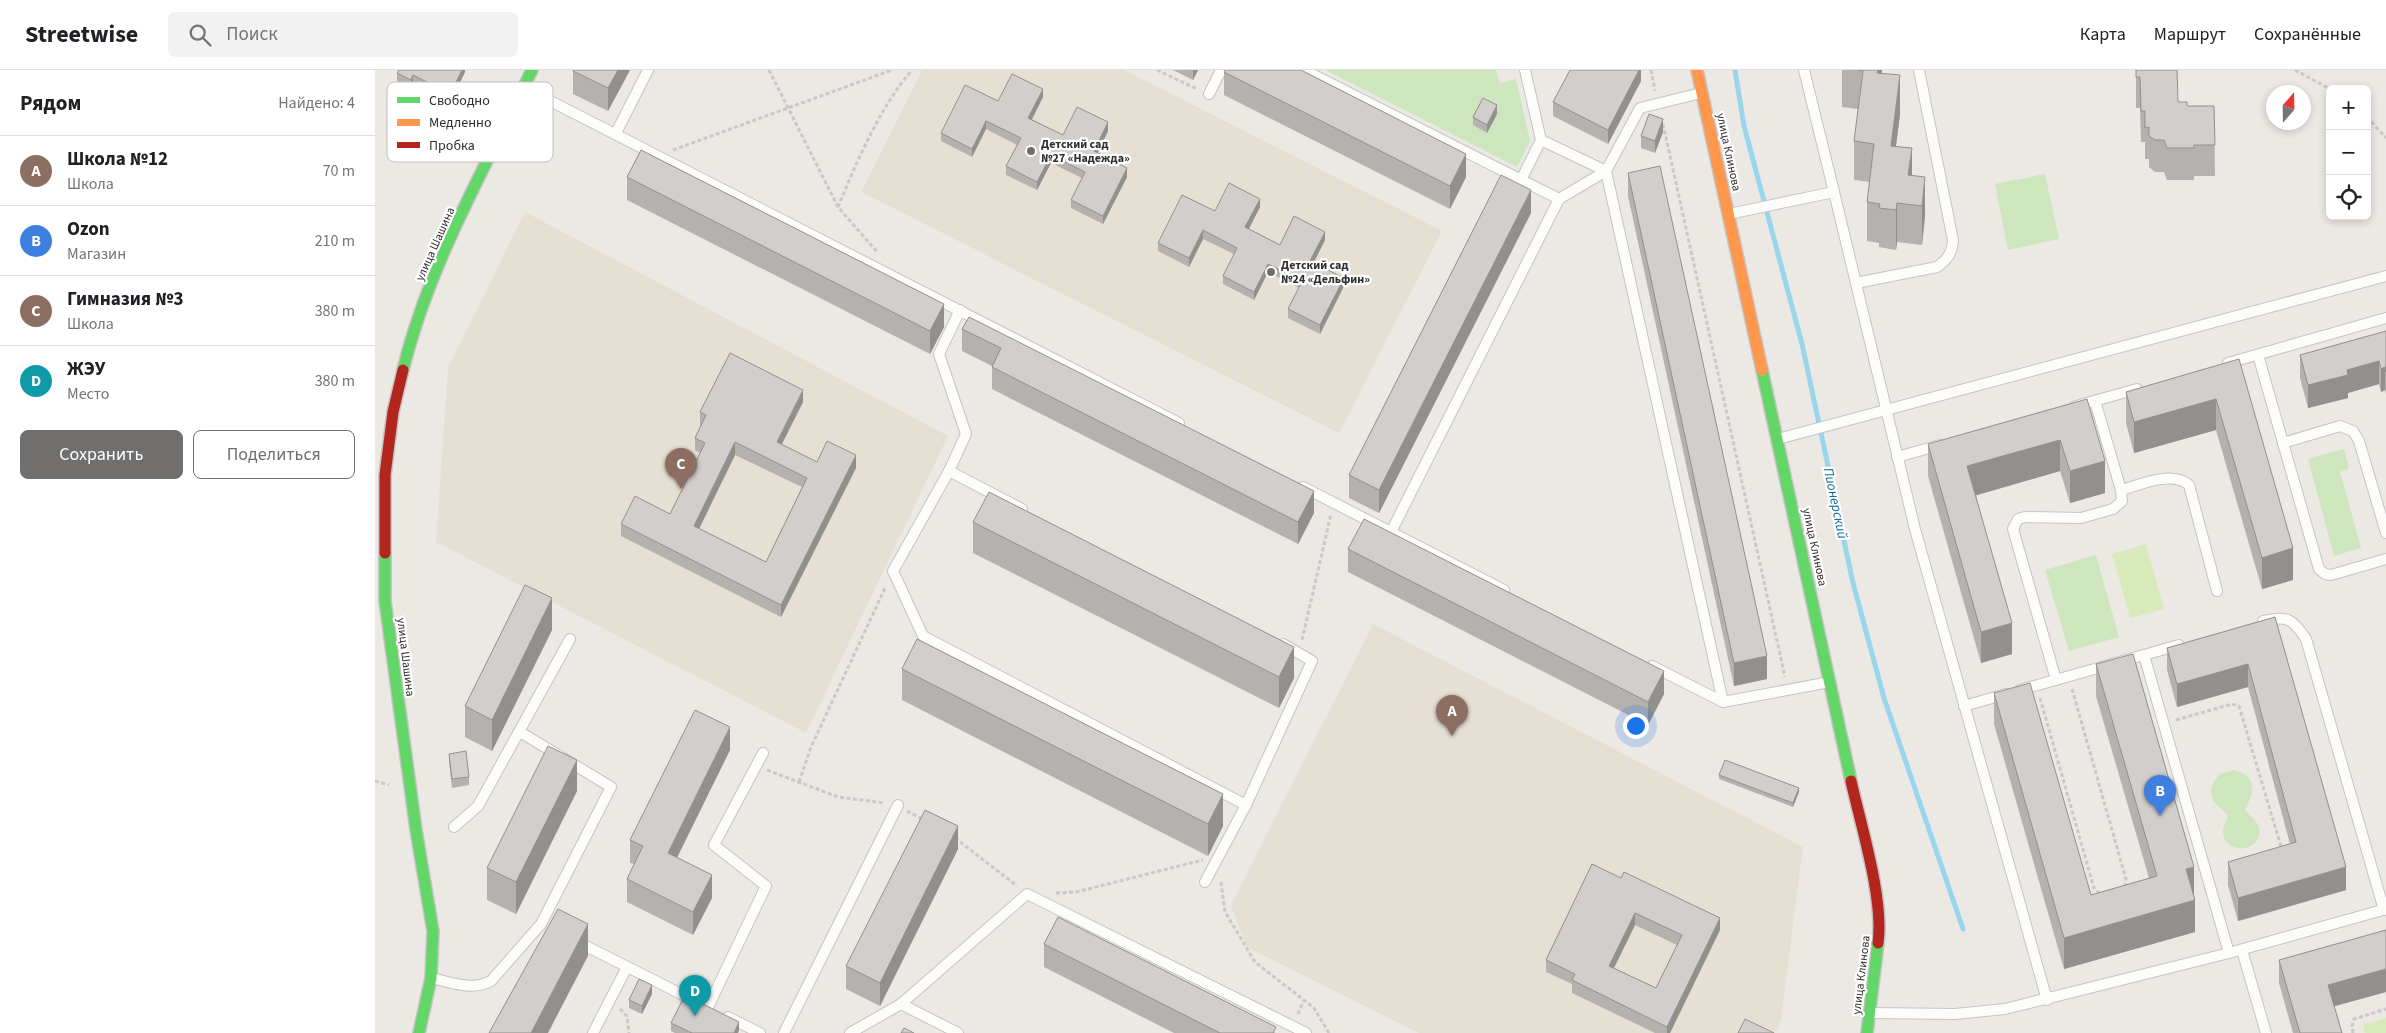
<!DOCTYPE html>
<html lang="ru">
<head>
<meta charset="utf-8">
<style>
	:root { --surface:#fff; --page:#f2f2f2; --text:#202124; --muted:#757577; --line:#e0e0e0; --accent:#706f6e }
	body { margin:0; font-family:"Source Sans 3",sans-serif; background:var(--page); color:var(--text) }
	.controls { position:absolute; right:15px; top:15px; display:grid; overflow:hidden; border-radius:8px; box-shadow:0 2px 8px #0003 }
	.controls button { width:45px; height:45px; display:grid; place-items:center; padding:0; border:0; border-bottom:1px solid var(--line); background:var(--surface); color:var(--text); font:25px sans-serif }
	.compass { position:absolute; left:1891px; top:15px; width:45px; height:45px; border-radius:50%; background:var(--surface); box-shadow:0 2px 8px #0003; rotate:20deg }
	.you { position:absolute; left:1260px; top:655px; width:18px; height:18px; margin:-12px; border:4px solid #fff; border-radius:50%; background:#1a73e8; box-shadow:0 0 0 8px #1a73e833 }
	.badge { display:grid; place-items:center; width:32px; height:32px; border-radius:50%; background:var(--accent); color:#fff; font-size:16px; font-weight:700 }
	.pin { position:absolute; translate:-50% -41px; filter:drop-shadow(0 1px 2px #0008) }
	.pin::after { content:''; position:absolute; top:26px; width:18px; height:15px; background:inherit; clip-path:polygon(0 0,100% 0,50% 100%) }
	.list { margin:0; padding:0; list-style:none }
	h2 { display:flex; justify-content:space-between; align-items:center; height:65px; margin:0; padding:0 20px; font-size:21px }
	h2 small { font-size:16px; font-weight:400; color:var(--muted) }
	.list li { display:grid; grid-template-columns:32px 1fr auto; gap:15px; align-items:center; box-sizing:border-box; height:70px; padding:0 20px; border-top:1px solid var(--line) }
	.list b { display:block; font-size:19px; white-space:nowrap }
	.list p { margin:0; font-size:16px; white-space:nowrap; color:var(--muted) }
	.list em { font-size:16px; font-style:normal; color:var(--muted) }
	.actions { display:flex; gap:10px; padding:15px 20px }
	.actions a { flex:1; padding:11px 0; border:1px solid var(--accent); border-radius:8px; text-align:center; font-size:18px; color:var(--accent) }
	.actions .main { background:var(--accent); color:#fff }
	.icon { flex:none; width:28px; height:28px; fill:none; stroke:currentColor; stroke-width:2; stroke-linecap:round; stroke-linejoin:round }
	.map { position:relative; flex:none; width:2011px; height:963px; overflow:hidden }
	header { display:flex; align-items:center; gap:30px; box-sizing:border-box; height:70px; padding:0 25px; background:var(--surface); border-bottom:1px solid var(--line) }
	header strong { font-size:24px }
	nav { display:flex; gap:28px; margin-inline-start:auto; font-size:18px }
	.search { width:350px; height:45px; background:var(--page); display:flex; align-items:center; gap:12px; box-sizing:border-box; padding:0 18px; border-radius:8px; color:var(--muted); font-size:19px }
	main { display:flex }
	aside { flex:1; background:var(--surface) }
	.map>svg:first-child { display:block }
	.education { fill:#e6e0d3 }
	.green { fill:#cee6be }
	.pitch { fill:#d9eabb }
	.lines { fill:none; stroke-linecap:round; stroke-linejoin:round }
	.stream { stroke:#99d6ec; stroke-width:5 }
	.lane-casing { stroke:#c5c4c5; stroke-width:12 }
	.fast-casing { stroke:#c5c4c5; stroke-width:14 }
	.slow-casing { stroke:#c5c4c5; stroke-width:14 }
	.jam-casing { stroke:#c5c4c5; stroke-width:14 }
	.path { stroke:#c9c9c8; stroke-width:3; stroke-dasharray:4 2.5; stroke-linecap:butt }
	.lane { stroke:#fcfcfb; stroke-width:10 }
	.fast { stroke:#63d668; stroke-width:11 }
	.slow { stroke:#ff974d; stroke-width:11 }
	.jam { stroke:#b3261e; stroke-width:11 }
	.wall { fill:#b4b1af; fill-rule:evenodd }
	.shaded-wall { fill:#92908e }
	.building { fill:#d1cecb; stroke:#92908e; fill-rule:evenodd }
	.poi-dot { fill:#706f6e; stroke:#fff; stroke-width:2 }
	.labels { text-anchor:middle; stroke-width:4.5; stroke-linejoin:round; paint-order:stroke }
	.poi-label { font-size:12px; font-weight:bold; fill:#2e2e2e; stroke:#fff; text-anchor:start }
	.street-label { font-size:12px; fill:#2e2e2e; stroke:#fff }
	.water-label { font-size:14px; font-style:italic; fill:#0d6fa3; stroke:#fff }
	.key { fill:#fff; stroke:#c0c0c0; stroke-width:1 }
	.key-label { font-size:14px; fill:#2e2e2e }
</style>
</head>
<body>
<header>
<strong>Streetwise</strong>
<div class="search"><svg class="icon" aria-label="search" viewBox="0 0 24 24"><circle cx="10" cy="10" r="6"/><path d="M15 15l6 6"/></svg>Поиск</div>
<nav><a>Карта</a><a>Маршрут</a><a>Сохранённые</a></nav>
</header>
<main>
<aside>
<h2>Рядом<small>Найдено: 4</small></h2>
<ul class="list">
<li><span class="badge" style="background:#8d6e63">A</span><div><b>Школа №12</b><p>Школа</p></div><em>70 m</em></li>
<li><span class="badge" style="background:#3f7fe0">B</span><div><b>Ozon</b><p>Магазин</p></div><em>210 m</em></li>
<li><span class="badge" style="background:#8d6e63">C</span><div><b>Гимназия №3</b><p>Школа</p></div><em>380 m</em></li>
<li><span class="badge" style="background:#0f9aa8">D</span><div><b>ЖЭУ</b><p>Место</p></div><em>380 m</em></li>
</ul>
<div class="actions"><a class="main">Сохранить</a><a>Поделиться</a></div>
</aside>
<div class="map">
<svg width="2011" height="963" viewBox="0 0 2011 963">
	<rect width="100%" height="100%" fill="#ece8e4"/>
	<g class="education">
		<path d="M547 0H749L1067 161 964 363 486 122Z"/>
		<path d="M150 142 573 366 431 663 61 472 73 298Z"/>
		<path d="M998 554 1428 777 1406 950 1400 963H1044L872 877 856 836Z"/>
	</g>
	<g class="green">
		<path d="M950 0H1121L1125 13 1141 9 1155 71 1142 97Z"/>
		<path d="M1670 104 1684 169 1633 180 1620 114Z"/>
		<path d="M1969 379 1974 399 1965 402 1986 478 1959 486 1933 389Z"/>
		<path d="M1721 485 1744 567 1694 581 1670 500Z"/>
		<path d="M1859 700C1882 706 1880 722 1870 739 1873 747 1882 748 1884 758 1888 783 1848 786 1848 761 1848 755 1852 751 1853 746 1850 741 1848 741 1844 737 1832 727 1835 713 1845 704Z"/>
	</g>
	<g class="pitch">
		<path d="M1771 474 1789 539 1755 548 1737 484Z"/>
		<path d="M2011 948V963H1990L1988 954Z"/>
	</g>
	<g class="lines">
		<path class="stream" d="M1360 0 1369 56 1427 274 1478 513 1509 628 1588 859"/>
		<g class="lane-casing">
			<g id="lane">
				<path d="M929 0 1184 129"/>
				<path d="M1429 0 1459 122"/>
				<path d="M150 18 804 353"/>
				<path d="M834 24 846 0"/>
				<path d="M241 63 273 0"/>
				<path d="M1166 70 1231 101 1265 38 1326 23"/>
				<path d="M1146 110 1166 70 1150 0"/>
				<path d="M1354 144 1459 122 1540 459 1672 930"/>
				<path d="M1481 213 1562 197C1573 189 1577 183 1578 170L1544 0"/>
				<path d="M585 240 564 284 591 364 574 401 518 501 548 566 871 735"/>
				<path d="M1883 285 1944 499 1950 504 1956 505 2011 489"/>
				<path d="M1853 293 2011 248"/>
				<path d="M1701 336 1762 319"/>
				<path d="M1403 369 2011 206"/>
				<path d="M1908 373 1965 356 1978 361 1984 371 2011 463"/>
				<path d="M1522 387 1565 375"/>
				<path d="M574 401 647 439"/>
				<path d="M928 417 1129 520"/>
				<path d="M1746 420C1765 415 1797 400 1814 415L1842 521"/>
				<path d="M1016 462 1184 129 1231 101 1348 632"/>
				<path d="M1888 551C1912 545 1918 549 1931 569L2009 840"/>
				<path d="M1804 575 1769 585 1854 883"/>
				<path d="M1277 596 1348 632 1455 612"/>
				<path d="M1681 610 1638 459 1643 449 1650 447 1706 448 1738 439 1747 431 1746 420 1720 331"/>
				<path d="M1645 620 1769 585"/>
				<path d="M1589 636 1631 624"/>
				<path d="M79 757 103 736 195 569"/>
				<path d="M830 812 871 735 937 591 908 574"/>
				<path d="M201 871 322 932"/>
				<path d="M1867 880 1891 963"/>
				<path d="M57 908C77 913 97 921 116 911L166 854 236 717 145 662"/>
				<path d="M526 934 652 824 931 963"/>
				<path d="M333 937 391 816 339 775 388 683"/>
				<path d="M1496 943 1580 944 1630 939 1854 883 2011 839"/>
				<path d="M353 947 385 963"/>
				<path d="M218 963 252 897"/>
				<path d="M409 963 523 735"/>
				<path d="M475 963 526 934 583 963"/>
			</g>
		</g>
		<g class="fast-casing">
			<g id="fast">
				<path d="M28 300C54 194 110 98 157 0"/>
				<path d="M1387 300 1476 711"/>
				<path d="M10 483V531L41 760 58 861 56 908 44 963"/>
				<path d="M1492 963 1503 873"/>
			</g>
		</g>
		<g class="slow-casing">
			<path id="slow" d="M1322 0 1387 300"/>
		</g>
		<g class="jam-casing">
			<g id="jam">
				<path d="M10 483V405L18 342 28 300"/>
				<path d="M1476 711C1486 756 1509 829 1503 873"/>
			</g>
		</g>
		<g class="path">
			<path d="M394 0 463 137 503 183"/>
			<path d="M782 0 822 19"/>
			<path d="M1276 0 1280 21"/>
			<path d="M1920 0 1955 19"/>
			<path d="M1992 47 2011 68"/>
			<path d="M1288 54 1410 607"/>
			<path d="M298 80 517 0"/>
			<path d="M463 137C482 91 505 37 537 0"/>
			<path d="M927 570 956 444"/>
			<path d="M1697 619 1751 809 1750 817"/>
			<path d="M1665 628 1719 818 1725 824"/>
			<path d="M1801 650 1857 634 1864 636 1907 780"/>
			<path d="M392 700 463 727 510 733"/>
			<path d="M0 711 14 715"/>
			<path d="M424 712 436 677 511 516"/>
			<path d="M532 741 549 750"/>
			<path d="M580 768 642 816"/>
			<path d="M846 812 850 842 880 892 939 938 954 963"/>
			<path d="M681 823 701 822 828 790"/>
			<path d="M245 939 252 946 254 963"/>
			<path d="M923 944 929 930"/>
			<path d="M1978 963 1977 956 1979 949 2011 939"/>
		</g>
		<use href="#lane" class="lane"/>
		<use href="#fast" class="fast"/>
		<use href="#slow" class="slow"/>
		<use href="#jam" class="jam"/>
	</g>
	<g class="wall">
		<path d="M90 0V2L73 37 59 30V24L38 13 36 18 22 11V3Z"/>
		<path d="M198 0H255L233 41 198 24Z"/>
		<path d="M798 0H823L818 10Z"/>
		<path d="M1266 0V11L1233 74 1178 46V32Z"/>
		<path d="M1467 0H1507V3L1525 44 1521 76 1537 105 1550 146 1547 175 1522 172 1521 180 1504 177V173L1492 171V132L1495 112 1479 110V71L1483 39 1467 37Z"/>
		<path d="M1761 0 1803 32 1812 36H1839L1840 106H1819V110H1792L1789 102H1780L1774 97V89H1770V72H1766L1765 38H1761Z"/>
		<path d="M849 2 1091 107 1075 139 849 25Z"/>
		<path d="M668 27 657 50 688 65 733 61 722 83 752 107 728 154 696 138V130L707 108 676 93 662 120 631 105V96L642 75 611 59 597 87 566 71V63Z"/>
		<path d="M1122 44 1112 63 1098 55V47Z"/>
		<path d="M1288 62 1280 83 1266 78V66Z"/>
		<path d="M1253 103 1392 609 1359 616 1253 126Z"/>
		<path d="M252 107 569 257 555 284 252 130Z"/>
		<path d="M885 137 874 159 905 175 950 170 939 193 969 216 945 264 913 248V239L924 218 893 202 879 230 848 214V206L859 184 828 169 814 197 783 181V173L840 141Z"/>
		<path d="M1156 143 1004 443 974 428V405Z"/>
		<path d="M594 247 939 443 923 474 617 319V296L587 281V259Z"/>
		<path d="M2011 261V325L2010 320 2006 322 2004 314 1973 323V328L1933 338 1925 308V285Z"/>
		<path d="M1864 289 1918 510 1887 519 1841 360 1759 383 1751 353V322Z"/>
		<path d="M1712 329 1730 423 1695 433 1685 401 1601 425 1637 584 1606 593 1553 406V374Z"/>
		<path d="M428 332 406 374 442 392 481 398 406 547 246 466V454L295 444 325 383 320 380V368L326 355H325V342ZM360 385 427 417 391 492 324 459Z"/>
		<path d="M598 452 919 608 904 638 598 483Z"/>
		<path d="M973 479 1289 624 1273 655 973 502Z"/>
		<path d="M1900 547 1971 820 1863 851 1853 815V792L1915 774 1873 617 1802 637 1792 600V578Z"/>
		<path d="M177 560 117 681 90 667V636Z"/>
		<path d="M1721 594 1819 825 1820 862 1689 899 1619 654V623L1716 825 1774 808 1721 626Z"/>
		<path d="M527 599 848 756 833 786 527 630Z"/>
		<path d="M355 680 302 787 337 828 318 865 252 832V809L259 794 255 793V770Z"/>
		<path d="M74 684 94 707V715L77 718 74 692Z"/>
		<path d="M1344 705 1424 722 1418 737 1344 709Z"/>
		<path d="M202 721 141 844 112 830V798Z"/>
		<path d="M583 779 505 936 471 919V896Z"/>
		<path d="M1217 794 1345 860 1295 963H1280L1197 923V914L1171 902V890ZM1260 855 1302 875 1281 918 1239 898Z"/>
		<path d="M2011 860V922L1959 936 1967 963H1918L1904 913V890Z"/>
		<path d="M669 874 901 963H799L669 897Z"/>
		<path d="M277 924 267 944 254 938V930Z"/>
		<path d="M296 953 364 960 363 963H300L296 961Z"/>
	</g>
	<g class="shaded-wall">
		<path d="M87 0H90V2L73 37V28Z"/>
		<path d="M243 0H255L233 41V18Z"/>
		<path d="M818 0H823L818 10Z"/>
		<path d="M1264 0H1266V11L1233 74V60Z"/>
		<path d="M1503 0H1507L1502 42Z"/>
		<path d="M38 5V13L36 18V10Z"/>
		<path d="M1525 5V44L1516 115V76Z"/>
		<path d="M668 19V27L653 56V48Z"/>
		<path d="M1122 35V44L1112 63V55Z"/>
		<path d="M1288 49V62L1280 83V71Z"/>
		<path d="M611 51V59L597 87V79Z"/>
		<path d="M733 52V61L719 90V81Z"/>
		<path d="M1537 78V117L1533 105Z"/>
		<path d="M1091 84V107L1075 139V116Z"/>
		<path d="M676 85V93L662 120V112Z"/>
		<path d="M752 98V107L728 154V146Z"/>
		<path d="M1550 107V146L1547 175V136Z"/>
		<path d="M1156 120V143L1004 443V420Z"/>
		<path d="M885 129V137L870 166V157Z"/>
		<path d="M1522 133V172L1521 180V140Z"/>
		<path d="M828 160V169L814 197V188Z"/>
		<path d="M950 162V170L935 199V191Z"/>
		<path d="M893 194V202L879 230V222Z"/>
		<path d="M969 208V216L945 264V255Z"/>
		<path d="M569 234V257L555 284V261Z"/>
		<path d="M2004 291V314L1973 323V328L1933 338V315L1972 300Z"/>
		<path d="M2010 297V320L2006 322V299Z"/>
		<path d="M428 320V332L402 384V372Z"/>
		<path d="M1841 329V360L1759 383V352Z"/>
		<path d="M1685 370V401L1592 428V396Z"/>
		<path d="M360 372V385L319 469V456Z"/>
		<path d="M481 385V398L406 547V535Z"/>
		<path d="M1730 391V423L1695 433V401Z"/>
		<path d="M939 421V443L923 474V452Z"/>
		<path d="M1918 478V510L1887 519V488Z"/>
		<path d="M177 528V560L117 681V650Z"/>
		<path d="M1637 553V584L1606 593V562Z"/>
		<path d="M919 577V608L904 638V607Z"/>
		<path d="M1392 586V609L1359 616V593Z"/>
		<path d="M1873 594V617L1802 637V614Z"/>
		<path d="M1289 601V624L1273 655V632Z"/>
		<path d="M355 657V680L293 806V783Z"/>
		<path d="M202 690V721L141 844V812Z"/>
		<path d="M1424 718V722L1418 737V733Z"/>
		<path d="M848 724V756L833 786V754Z"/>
		<path d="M583 756V779L505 936V913Z"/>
		<path d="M1819 797V829L1811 799Z"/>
		<path d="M1971 797V820L1863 851V828Z"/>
		<path d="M337 805V828L318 865V842Z"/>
		<path d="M1820 830V862L1689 899V868Z"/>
		<path d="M1260 843V855L1234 908V896Z"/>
		<path d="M1345 848V860L1295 963H1292V957Z"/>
		<path d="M213 854V886L173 963H156Z"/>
		<path d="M2011 899V922L1953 938V915Z"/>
		<path d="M277 915V924L267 944V936Z"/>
		<path d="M364 952V960L363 963H359Z"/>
	</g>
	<g class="building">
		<path d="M24 0H87L73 28 59 22 62 17 38 5 36 10 22 3Z"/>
		<path d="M198 0H243L233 18 198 1Z"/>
		<path d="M850 0H926L1091 84 1075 116 849 2Z"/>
		<path d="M1195 0H1264L1233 60 1178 32Z"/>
		<path d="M1482 0H1503L1502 3 1525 5 1516 76 1537 78 1533 105 1550 107 1547 136 1522 133 1521 140 1504 138 1505 134 1492 132 1499 74 1479 71 1488 1Z"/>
		<path d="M1761 0H1802L1803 32H1812V36H1839L1840 75H1819V78H1792L1789 70H1780L1774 66V57L1770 58V41H1766L1765 7H1761Z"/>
		<path d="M637 4 668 19 653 48 688 65 702 37 733 52 719 81 752 98 728 146 696 130 710 102 676 85 662 112 631 96 646 68 611 51 597 79 566 63 590 15 623 31Z"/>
		<path d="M1108 28 1122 35 1112 55 1098 47Z"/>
		<path d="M1274 44 1288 49 1280 71 1266 66Z"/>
		<path d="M266 80 569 234 555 261 252 107Z"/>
		<path d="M1285 96 1392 586 1359 593 1253 103Z"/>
		<path d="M1126 105 1156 120 1004 420 974 405Z"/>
		<path d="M854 113 885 129 870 157 905 175 919 146 950 162 935 191 969 208 945 255 913 239 927 211 893 194 879 222 848 206 862 178 828 160 814 188 783 173 807 125 840 141Z"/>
		<path d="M594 247 939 421 923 452 617 297 626 278 587 259Z"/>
		<path d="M2011 261V302L2010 297 2006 299 2004 291 1972 300 1973 305 1933 315 1925 285Z"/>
		<path d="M355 283 428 320 402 372 442 392 452 371 481 385 406 535 246 454 260 426 295 444 330 373 320 368 331 345 325 342ZM360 372 432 408 391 492 319 456Z"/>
		<path d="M1864 289 1918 478 1887 488 1841 329 1759 352 1751 322Z"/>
		<path d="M1712 329 1730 391 1695 401 1685 370 1592 396 1637 553 1606 562 1553 374Z"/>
		<path d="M614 422 919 577 904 607 598 452Z"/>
		<path d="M989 449 1289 601 1273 632 973 479Z"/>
		<path d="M150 515 177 528 117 650 90 636Z"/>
		<path d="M1900 547 1971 797 1863 828 1853 792 1921 772 1873 594 1802 614 1792 578Z"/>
		<path d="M542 569 848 724 833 754 527 599Z"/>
		<path d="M1758 584 1819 797 1811 799 1820 830 1689 868 1619 623 1655 613 1716 825 1782 806 1721 594Z"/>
		<path d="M320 640 355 657 293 783 337 805 318 842 252 809 268 776 255 770Z"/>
		<path d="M173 676 202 690 141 812 112 798Z"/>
		<path d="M91 681 94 707 77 709 74 684Z"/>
		<path d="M1350 690 1424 718 1418 733 1344 705Z"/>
		<path d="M550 740 583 756 505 913 471 896Z"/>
		<path d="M1217 794 1246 808 1249 802 1345 848 1292 957 1197 910 1200 904 1171 890ZM1260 843 1307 865 1281 918 1234 896Z"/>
		<path d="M183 839 213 854 156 963H114Z"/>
		<path d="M683 847 901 957 898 963H845L669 874Z"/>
		<path d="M2011 860V899L1953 915 1967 963H1925L1904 890Z"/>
		<path d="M264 909 277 915 267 936 254 930Z"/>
		<path d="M310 925 364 952 359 963H317L296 953Z"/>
		<path d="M1370 949 1399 963H1363Z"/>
		<path d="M529 958 539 963H526Z"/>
	</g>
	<g class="poi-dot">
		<circle cx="656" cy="81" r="5"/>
		<circle cx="896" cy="202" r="5"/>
	</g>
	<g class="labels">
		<g class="poi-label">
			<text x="666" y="78">Детский сад<tspan x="666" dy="14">№27 «Надежда»</tspan></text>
			<text x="906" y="199">Детский сад<tspan x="906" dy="14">№24 «Дельфин»</tspan></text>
		</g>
		<g class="street-label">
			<text transform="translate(1354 82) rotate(78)" y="4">улица Клинова</text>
			<text transform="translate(60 174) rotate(-66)" y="4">улица Шашина</text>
			<text transform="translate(1440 477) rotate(78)" y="4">улица Клинова</text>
			<text transform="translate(31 587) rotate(83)" y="4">улица Шашина</text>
			<text transform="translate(1486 905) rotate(-83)" y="4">улица Клинова</text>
		</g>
		<g class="water-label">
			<text transform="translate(1461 433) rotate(78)" y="5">Пионерский</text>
		</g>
	</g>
	<rect x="12" y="12" width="166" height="80" rx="8" class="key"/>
	<rect x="22" y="27" width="23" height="6" fill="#63d668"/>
	<rect x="22" y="49" width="23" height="7" fill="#ff974d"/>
	<rect x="22" y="72" width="23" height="6" fill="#b3261e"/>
	<g class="key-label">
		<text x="54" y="35">Свободно</text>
		<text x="54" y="57">Медленно</text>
		<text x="54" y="80">Пробка</text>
	</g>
</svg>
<div class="controls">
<button>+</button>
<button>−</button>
<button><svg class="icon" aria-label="locate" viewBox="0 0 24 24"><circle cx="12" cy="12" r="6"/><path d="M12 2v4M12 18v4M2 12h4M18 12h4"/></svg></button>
</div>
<svg class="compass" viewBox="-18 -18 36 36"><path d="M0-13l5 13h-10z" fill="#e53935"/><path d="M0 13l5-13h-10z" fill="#757577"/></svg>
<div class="you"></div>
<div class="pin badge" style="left:1077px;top:666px;background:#8d6e63">A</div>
<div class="pin badge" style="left:1785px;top:746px;background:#3f7fe0">B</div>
<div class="pin badge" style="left:306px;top:419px;background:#8d6e63">C</div>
<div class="pin badge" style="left:320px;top:946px;background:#0f9aa8">D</div>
</div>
</main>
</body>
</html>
